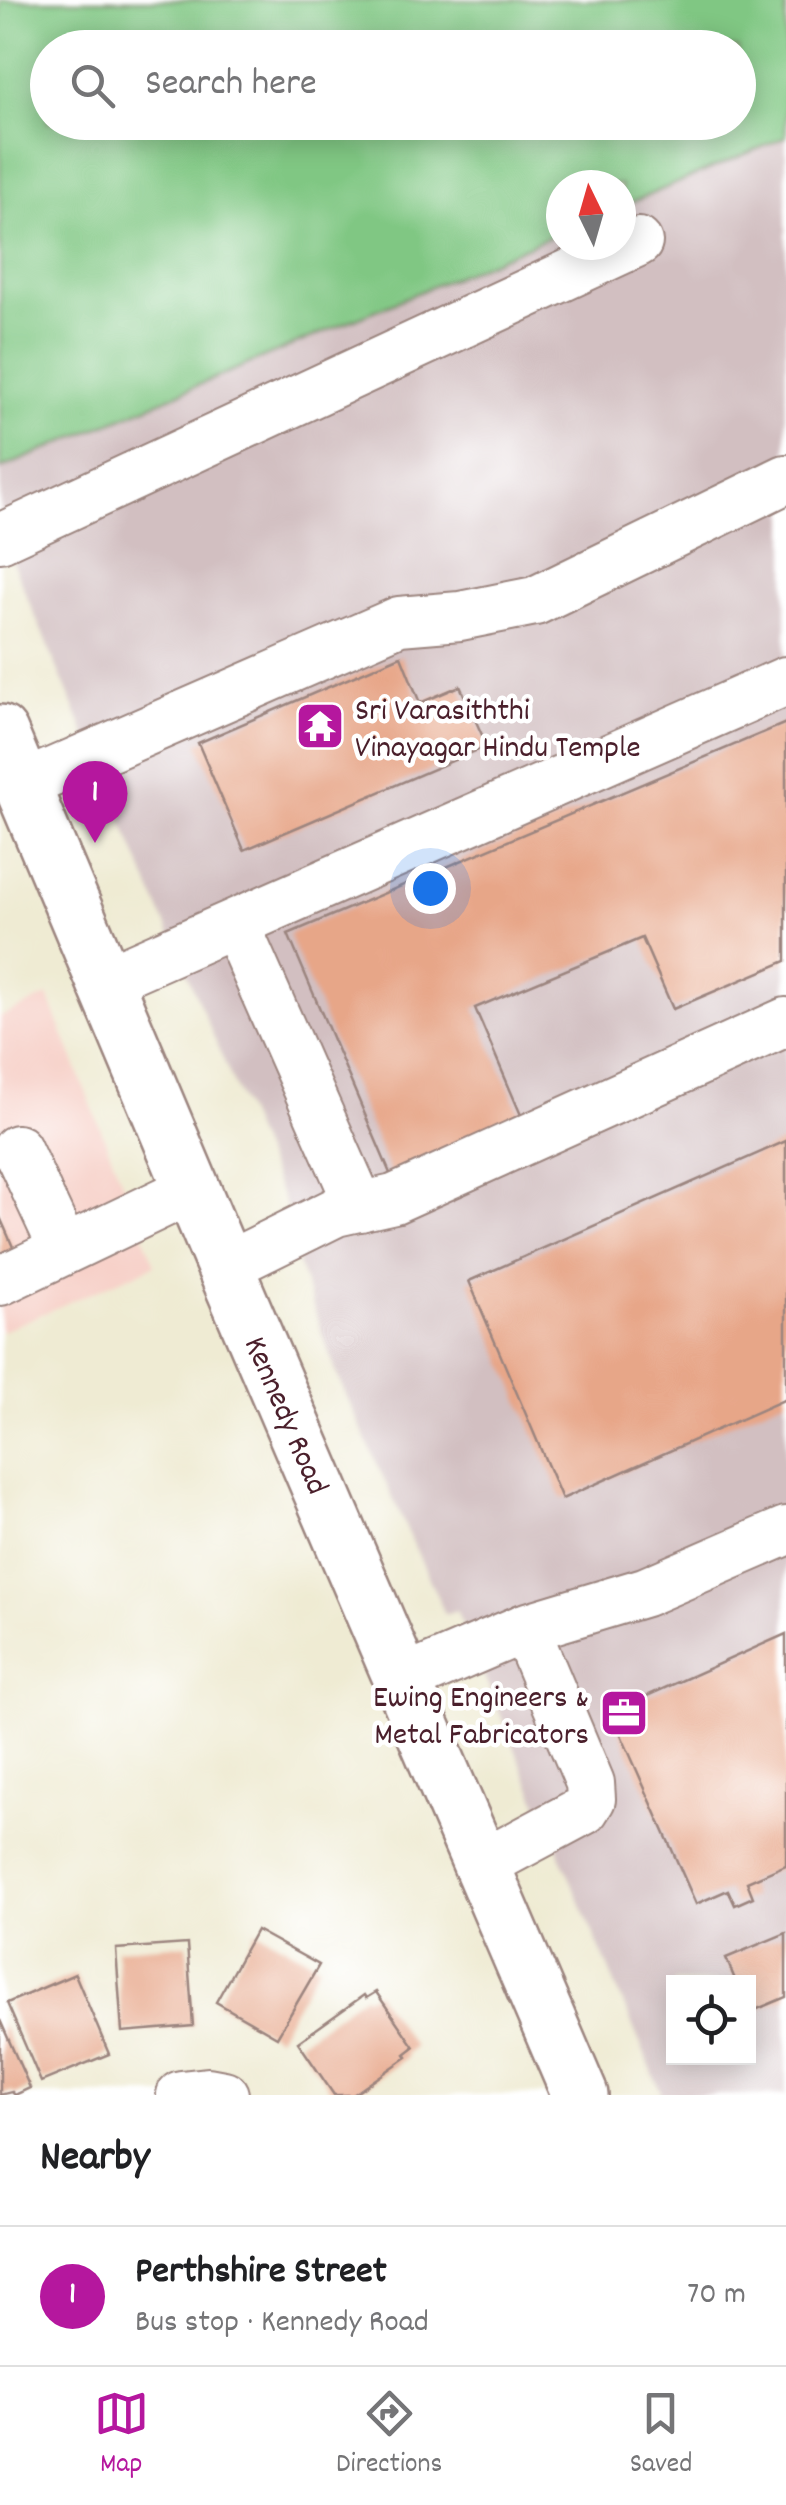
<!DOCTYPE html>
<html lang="en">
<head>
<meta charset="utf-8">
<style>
	:root { --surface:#fff; --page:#f6f6f6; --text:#202124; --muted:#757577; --line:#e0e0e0; --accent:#b5179e }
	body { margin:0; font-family:Dekko,sans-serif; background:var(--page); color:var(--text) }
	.controls { position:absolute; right:30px; bottom:30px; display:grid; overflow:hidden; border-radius:0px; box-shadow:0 5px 25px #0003 }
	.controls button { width:90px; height:90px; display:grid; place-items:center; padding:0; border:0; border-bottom:2px solid var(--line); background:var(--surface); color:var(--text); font:50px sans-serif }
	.compass { position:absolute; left:546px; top:170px; width:90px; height:90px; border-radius:50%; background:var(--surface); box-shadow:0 5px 25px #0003; rotate:355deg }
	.you { position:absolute; left:430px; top:888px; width:35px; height:35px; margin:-25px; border:8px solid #fff; border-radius:50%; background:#1a73e8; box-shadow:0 0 0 15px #1a73e833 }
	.badge { display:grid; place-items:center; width:65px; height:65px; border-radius:50%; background:var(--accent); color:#fff; font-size:32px; font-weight:700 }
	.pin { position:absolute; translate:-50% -82px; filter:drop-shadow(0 2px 5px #0008) }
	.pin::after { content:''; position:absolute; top:52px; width:35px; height:30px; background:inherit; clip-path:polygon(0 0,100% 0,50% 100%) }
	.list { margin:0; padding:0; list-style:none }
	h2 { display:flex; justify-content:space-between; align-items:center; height:130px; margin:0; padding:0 40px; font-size:42px }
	h2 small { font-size:32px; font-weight:400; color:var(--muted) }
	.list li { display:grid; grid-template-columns:65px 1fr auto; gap:30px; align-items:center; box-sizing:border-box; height:140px; padding:0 40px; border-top:2px solid var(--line) }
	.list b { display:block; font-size:38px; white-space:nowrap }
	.list p { margin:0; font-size:32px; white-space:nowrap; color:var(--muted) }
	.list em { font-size:32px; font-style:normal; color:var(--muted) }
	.icon { flex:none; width:55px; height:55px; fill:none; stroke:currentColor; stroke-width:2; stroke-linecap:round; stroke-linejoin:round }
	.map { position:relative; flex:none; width:786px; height:2095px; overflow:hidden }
	.search { position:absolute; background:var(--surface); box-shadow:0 5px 25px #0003; left:30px; right:30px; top:30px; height:110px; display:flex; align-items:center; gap:25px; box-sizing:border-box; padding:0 35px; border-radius:55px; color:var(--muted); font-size:38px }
	.sheet { height:270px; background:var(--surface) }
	nav { display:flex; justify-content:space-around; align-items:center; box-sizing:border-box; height:140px; border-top:2px solid var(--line); background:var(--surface); font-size:28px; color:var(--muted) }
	nav a { display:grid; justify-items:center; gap:5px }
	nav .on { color:var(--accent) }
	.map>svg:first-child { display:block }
	.built { fill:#f7d1c9 }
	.industrial { fill:#d2bfc1; fill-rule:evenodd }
	.green { fill:#80c783; stroke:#657357; stroke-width:2.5; fill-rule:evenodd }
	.building { fill:#e7a688 }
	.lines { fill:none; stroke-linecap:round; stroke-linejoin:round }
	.minor-casing { stroke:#9c857f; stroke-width:52 }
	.major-casing { stroke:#9c857f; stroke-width:60 }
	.minor { stroke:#fff; stroke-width:48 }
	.major { stroke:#fff; stroke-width:55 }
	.labels { text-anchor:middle; stroke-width:9; stroke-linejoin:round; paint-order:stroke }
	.poi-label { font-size:32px; fill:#4a1f2b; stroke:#fff; text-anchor:start }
	.street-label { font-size:32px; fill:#4a1f2b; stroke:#fff }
</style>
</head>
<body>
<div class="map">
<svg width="786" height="2095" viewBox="0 0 786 2095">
	<rect width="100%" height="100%" fill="#fff"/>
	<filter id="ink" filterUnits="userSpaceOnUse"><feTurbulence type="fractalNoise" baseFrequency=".01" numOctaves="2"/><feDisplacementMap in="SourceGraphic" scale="20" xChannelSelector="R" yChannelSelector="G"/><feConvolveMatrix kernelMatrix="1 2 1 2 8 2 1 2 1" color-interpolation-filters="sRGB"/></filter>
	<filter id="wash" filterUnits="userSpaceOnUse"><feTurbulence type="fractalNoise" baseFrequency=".0048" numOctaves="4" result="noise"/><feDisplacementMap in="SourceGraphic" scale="40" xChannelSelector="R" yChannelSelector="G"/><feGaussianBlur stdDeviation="2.25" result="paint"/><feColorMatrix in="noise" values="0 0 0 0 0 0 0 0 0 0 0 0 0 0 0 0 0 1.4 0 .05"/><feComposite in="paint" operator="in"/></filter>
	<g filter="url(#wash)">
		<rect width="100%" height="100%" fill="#efebd3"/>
		<path class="built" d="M48 996 155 1265 0 1332V1017Z"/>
		<path class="industrial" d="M786 137V2095H662L456 1610 445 1614 337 1375 293 1250 302 1245 0 533V469L561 232V245H621V207ZM674 1982H748V2058H674Z"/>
		<path class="green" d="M0 0H786V137L621 207V185H561V232L0 469ZM48 48H738V122H48Z"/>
		<g id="blocks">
			<g class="building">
				<path d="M401 656 420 703 460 686 487 746 244 850 198 743Z"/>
				<path d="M786 723V961L673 1009 642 938 475 1008 527 1129 395 1185 288 934Z"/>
				<path d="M786 1141V1399L562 1499 469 1281Z"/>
				<path d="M0 1217 16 1254 0 1261Z"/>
				<path d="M786 1634V1865L747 1882 753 1897 735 1905 728 1890 696 1904 611 1712Z"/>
				<path d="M256 1930 319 1965 277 2037 216 2002Z"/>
				<path d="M786 1933V1997L748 2013V1982H736L726 1958Z"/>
				<path d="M187 1944 193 2026 122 2032 116 1949Z"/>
				<path d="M75 1974 109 2054 41 2082 7 2003Z"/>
				<path d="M376 1992 414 2047 405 2054 407 2057 353 2095H334L298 2042 364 1995 366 1998Z"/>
				<path d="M0 2020 30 2088 15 2095 12 2092 0 2095Z"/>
			</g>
		</g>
	</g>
	<g filter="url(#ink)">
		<use href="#blocks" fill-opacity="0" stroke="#9c857f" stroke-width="2.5"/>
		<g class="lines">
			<g class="minor-casing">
				<g id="minor">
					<path d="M0 538 638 242"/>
					<path d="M23 785 399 621 460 616 535 601 786 479"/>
					<path d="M235 924 360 1207"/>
					<path d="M106 980 786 681"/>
					<path d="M17 1149 64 1250"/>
					<path d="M225 1267 336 1212 394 1199 786 1022"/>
					<path d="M0 1281 192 1189"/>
					<path d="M525 1628 645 1592 786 1531"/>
					<path d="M404 1680 525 1628 590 1783 591 1799 584 1810 483 1864"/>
					<path d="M181 2095 208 2092 224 2095"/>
				</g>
			</g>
			<g class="major-casing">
				<g id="major">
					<path id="s1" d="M0 733 225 1267 580 2095"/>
				</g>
			</g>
			<use href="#minor" class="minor"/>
			<use href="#major" class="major"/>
		</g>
	</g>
	<defs>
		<g id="temple-square" transform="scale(2.5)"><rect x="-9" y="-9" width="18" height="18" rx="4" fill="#b5179e" stroke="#fff"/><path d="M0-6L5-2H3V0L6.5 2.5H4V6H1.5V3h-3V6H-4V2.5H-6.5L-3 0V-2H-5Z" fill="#fff"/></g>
		<g id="office-square" transform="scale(2.5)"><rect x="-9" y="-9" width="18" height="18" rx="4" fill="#b5179e" stroke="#fff"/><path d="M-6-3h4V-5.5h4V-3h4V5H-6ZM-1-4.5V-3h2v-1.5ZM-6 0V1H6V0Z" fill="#fff"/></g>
	</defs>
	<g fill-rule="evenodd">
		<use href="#temple-square" x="320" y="726"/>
		<use href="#office-square" x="624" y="1713"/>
	</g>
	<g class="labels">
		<g class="poi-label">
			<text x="355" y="719">Sri Varasiththi<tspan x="355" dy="37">Vinayagar Hindu Temple</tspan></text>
			<text x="589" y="1706" text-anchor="end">Ewing Engineers &amp;<tspan x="589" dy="37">Metal Fabricators</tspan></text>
		</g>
		<g class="street-label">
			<text dy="11" stroke="none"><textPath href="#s1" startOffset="740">Kennedy Road</textPath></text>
		</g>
	</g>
</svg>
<div class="controls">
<button><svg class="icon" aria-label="locate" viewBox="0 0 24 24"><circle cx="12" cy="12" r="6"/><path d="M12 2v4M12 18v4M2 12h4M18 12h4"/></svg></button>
</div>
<svg class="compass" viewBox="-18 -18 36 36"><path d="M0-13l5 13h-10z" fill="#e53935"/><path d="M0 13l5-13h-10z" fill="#757577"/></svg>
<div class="you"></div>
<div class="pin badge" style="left:95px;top:843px">1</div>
<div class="search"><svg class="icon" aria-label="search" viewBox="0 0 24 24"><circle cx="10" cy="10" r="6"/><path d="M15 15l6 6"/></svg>Search here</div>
</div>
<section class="sheet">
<h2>Nearby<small></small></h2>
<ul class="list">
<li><span class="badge">1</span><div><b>Perthshire Street</b><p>Bus stop · Kennedy Road</p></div><em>70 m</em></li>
</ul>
</section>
<nav>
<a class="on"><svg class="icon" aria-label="map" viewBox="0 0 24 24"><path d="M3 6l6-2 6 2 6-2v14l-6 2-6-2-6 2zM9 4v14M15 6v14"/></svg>Map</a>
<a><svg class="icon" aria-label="directions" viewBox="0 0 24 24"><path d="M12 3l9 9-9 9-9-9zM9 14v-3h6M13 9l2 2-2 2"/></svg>Directions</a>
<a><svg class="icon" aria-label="saved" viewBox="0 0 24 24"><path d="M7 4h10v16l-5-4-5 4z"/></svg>Saved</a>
</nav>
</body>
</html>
